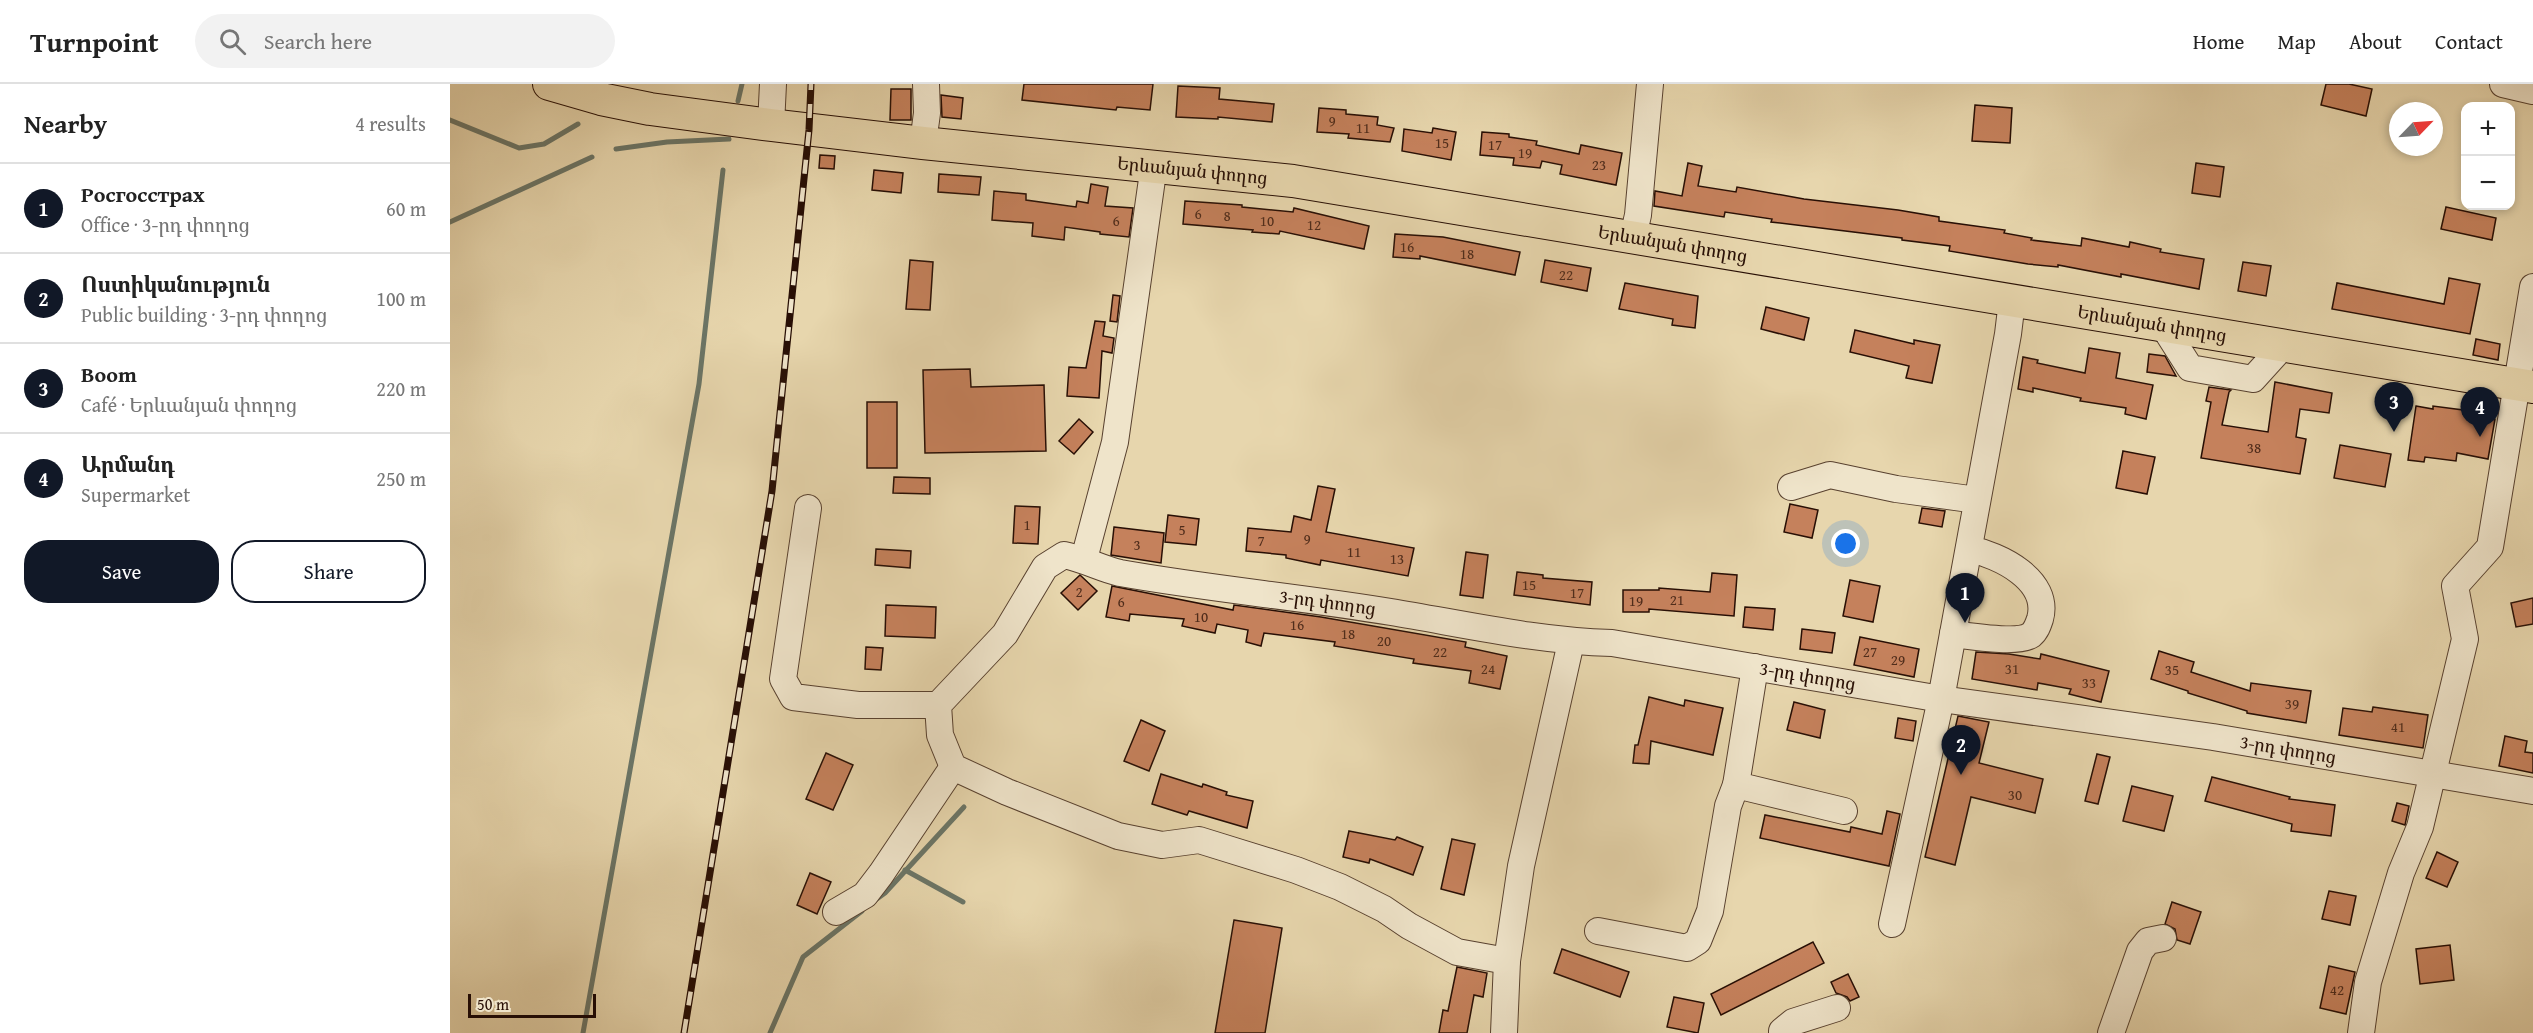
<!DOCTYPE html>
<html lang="en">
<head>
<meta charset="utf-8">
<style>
	:root { --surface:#fff; --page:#f2f2f2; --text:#222; --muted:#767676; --line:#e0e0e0; --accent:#111827 }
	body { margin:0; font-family:"Gentium Book Plus","Noto Serif Armenian",serif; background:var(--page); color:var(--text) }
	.controls { position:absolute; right:18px; top:18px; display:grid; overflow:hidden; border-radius:12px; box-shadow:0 3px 9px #0003 }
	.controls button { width:54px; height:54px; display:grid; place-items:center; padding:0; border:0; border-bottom:2px solid var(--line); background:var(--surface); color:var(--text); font:30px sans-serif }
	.compass { position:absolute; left:1939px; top:18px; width:54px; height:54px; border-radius:50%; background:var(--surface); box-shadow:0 3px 9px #0003; rotate:65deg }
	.scale { position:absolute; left:18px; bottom:15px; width:128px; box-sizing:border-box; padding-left:6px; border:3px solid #280f05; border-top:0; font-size:16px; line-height:21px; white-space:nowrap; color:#280f05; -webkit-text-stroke:4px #efe4ca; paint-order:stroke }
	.you { position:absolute; left:1396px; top:460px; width:21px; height:21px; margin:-15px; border:4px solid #fff; border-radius:50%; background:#1a73e8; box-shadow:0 0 0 9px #1a73e833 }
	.badge { display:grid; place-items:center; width:39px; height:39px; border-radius:50%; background:var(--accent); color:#fff; font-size:20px; font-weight:700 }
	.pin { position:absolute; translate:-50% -50px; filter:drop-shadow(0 2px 3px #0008) }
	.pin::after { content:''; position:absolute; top:32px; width:21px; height:18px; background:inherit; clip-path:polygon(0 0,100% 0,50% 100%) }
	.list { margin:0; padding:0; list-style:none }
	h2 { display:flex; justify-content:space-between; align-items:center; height:78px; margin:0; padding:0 24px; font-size:26px }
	h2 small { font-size:20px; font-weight:400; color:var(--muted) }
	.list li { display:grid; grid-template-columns:39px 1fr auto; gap:18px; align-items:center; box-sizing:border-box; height:90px; padding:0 24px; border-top:2px solid var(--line) }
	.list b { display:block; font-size:22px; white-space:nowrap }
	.list p { margin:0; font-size:20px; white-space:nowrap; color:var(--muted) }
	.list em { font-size:20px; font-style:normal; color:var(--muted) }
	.actions { display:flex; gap:12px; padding:18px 24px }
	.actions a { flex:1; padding:14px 0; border:2px solid var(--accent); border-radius:24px; text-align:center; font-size:21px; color:var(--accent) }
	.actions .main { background:var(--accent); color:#fff }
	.icon { flex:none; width:33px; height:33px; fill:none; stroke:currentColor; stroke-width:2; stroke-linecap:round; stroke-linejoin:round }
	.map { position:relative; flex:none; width:2083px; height:949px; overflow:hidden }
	header { display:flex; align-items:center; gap:36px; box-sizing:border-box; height:84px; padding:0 30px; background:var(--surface); border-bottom:2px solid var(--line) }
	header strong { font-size:28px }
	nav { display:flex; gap:33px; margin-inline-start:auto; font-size:21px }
	.search { width:420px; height:54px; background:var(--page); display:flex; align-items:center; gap:15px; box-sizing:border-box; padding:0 21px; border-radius:33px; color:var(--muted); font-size:22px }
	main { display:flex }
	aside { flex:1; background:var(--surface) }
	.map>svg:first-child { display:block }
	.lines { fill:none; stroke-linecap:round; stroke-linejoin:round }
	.stream { stroke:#6b7566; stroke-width:5 }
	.building { fill:#c5815c; stroke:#280f05; stroke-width:1.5 }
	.minor-casing { stroke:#58412f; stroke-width:28 }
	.major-casing { stroke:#280f05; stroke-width:34 }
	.minor { stroke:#efe4ca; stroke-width:26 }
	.major { stroke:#e7d6ad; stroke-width:32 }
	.rail-casing { stroke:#280f05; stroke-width:7 }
	.rail { stroke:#efe4ca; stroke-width:4.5; stroke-dasharray:14; stroke-linecap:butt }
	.labels { text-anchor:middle; stroke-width:6; stroke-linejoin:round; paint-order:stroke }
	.number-label { font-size:15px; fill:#4f2c1b }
	.street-label { font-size:18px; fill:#280f05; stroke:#efe4ca }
</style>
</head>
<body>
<header>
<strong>Turnpoint</strong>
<div class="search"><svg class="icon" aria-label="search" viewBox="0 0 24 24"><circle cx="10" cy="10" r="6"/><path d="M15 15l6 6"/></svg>Search here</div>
<nav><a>Home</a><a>Map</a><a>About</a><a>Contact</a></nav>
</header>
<main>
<aside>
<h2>Nearby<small>4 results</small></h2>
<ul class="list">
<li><span class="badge">1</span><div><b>Росгосстрах</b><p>Office · 3-րդ փողոց</p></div><em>60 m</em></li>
<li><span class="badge">2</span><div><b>Ոստիկանություն</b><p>Public building · 3-րդ փողոց</p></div><em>100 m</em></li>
<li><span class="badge">3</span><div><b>Boom</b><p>Café · Երևանյան փողոց</p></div><em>220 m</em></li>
<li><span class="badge">4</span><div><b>Արմանդ</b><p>Supermarket</p></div><em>250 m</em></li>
</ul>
<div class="actions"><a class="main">Save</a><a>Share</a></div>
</aside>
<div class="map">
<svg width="2083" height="949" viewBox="0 0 2083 949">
	<rect width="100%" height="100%" fill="#e7d6ad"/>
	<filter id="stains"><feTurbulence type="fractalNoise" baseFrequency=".00333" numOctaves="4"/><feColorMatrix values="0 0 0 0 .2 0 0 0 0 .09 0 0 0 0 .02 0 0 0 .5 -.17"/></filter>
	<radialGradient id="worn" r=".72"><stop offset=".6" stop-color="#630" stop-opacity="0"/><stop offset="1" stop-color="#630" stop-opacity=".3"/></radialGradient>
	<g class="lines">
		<g class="stream">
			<path d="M288 17 292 0"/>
			<path d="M0 36 69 64 94 60 128 40"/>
			<path d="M166 65 217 58 279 55"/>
			<path d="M0 138 142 73"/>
			<path d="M455 786 513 818"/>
			<path d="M424 817 435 809 514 723"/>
			<path d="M133 949 249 300 273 86"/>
			<path d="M320 949 353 873 412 827"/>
		</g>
	</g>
	<g class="building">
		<path d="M574 0H703L700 26 667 23 666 26 572 16Z"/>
		<path d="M1876 0H1899L1922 5 1916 32 1871 21Z"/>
		<path d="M728 2 770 4 769 15 824 20 822 38 768 33V35L726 33Z"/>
		<path d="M441 5H461V36H440Z"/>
		<path d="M491 11 513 14 511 35 492 33Z"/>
		<path d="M1525 21 1562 24 1560 59 1522 57Z"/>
		<path d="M869 24 896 26V30L928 33 927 41 944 44 940 58 898 54 899 50 867 48Z"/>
		<path d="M983 44 1006 48 1001 76 952 67 954 45 982 49Z"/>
		<path d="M1032 48 1059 50V53L1087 57 1086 61 1129 70 1131 61 1172 69 1166 101 1110 90 1112 81 1092 77 1090 84 1063 81 1064 74 1030 71Z"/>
		<path d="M370 71 385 72 384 85 369 84Z"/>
		<path d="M1238 79 1252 82 1248 102 1286 108 1287 103 1354 115 1448 126 1489 133V137L1555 146 1554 149 1582 154 1581 156 1631 162 1632 154 1679 163 1680 158 1711 165 1710 168 1754 175 1749 205 1671 190V193L1608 181V183L1578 180 1499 167 1500 162 1452 156V154L1321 138 1322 135 1275 128 1274 133 1204 122 1205 107 1232 112Z"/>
		<path d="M1746 79 1774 83 1770 113 1742 109Z"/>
		<path d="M424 86 453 89 451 109 422 106Z"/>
		<path d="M489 90 531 93 529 111 488 108Z"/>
		<path d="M641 100 658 103 655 122 683 124 679 153 650 150V148L615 143 614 156 582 152 583 139 542 136 544 107 576 110V116L626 123 627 117 638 119Z"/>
		<path d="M735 117 792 121V123L843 128 844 124 919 142 914 165 830 147 829 150 802 148 803 146 733 140Z"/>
		<path d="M1996 123 2046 134 2042 156 1991 145Z"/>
		<path d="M945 150 993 153 1070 168 1065 191 970 172V175L943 173Z"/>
		<path d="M460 176 483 178 480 226 456 225Z"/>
		<path d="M1095 176 1141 184 1137 207 1091 198Z"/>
		<path d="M1793 178 1821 182 1816 212 1788 207Z"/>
		<path d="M1999 194 2030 200 2020 250 1882 225 1887 199 1994 220Z"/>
		<path d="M1175 199 1248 212 1245 244 1222 241 1223 235 1169 225Z"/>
		<path d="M663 211 670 212 667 238 660 237Z"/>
		<path d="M1316 223 1359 234 1354 256 1311 245Z"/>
		<path d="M645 237 655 238 653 252 664 254 662 269 652 267 649 314 617 312 619 283 636 284Z"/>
		<path d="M1405 246 1464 260V256L1490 261 1482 299 1456 294 1459 282 1400 268Z"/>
		<path d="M2026 255 2050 260 2048 276 2023 271Z"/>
		<path d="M1639 264 1670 269 1666 294 1703 301 1696 335 1675 330 1676 324 1630 317 1631 314 1583 304V308L1568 305 1573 273 1588 276 1587 279 1635 289Z"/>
		<path d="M1699 270 1715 272 1726 292 1697 288Z"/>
		<path d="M520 285 521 303 594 301 596 367 475 369 473 286Z"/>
		<path d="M1825 298 1882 309 1879 329 1850 325 1846 353 1856 355 1850 390 1751 374 1761 318 1756 317 1759 303 1781 306 1779 308 1772 341 1818 348Z"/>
		<rect x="417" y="318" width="30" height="66"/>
		<path d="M1966 322 1983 325V322L2013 326V330L2045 335 2038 375 2007 369 2006 377 1975 373 1974 378 1958 376Z"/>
		<path d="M629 335 643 348 624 370 609 357Z"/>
		<path d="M1890 361 1941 370 1935 403 1884 394Z"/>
		<path d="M1673 367 1705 373 1697 410 1666 404Z"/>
		<path d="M444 393 480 394V410L443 409Z"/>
		<path d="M868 402 885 405 876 448 964 464 958 492 871 476 870 481 836 474V471L796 467 798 444 841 448 844 432 861 436Z"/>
		<path d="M1340 420 1368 426 1362 454 1334 448Z"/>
		<path d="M565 422 590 423 588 460 563 459Z"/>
		<path d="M1472 424 1495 427 1492 443 1469 439Z"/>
		<path d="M718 431 749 435 746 461 715 458Z"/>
		<path d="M664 443 714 449 711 479 661 471Z"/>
		<path d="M426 465 461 467 460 484 425 481Z"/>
		<path d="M1016 468 1038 471 1033 514 1010 511Z"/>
		<path d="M1067 488 1093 491V494L1142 498 1140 521 1064 511Z"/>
		<path d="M1262 489 1287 491 1284 532 1199 525V528H1173V506H1209V504L1260 508Z"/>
		<path d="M630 491 647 507 628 526 611 509Z"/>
		<path d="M1400 496 1430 502 1423 538 1393 532Z"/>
		<path d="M662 502 783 526 784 521 871 533 1016 558 1015 563 1057 572 1050 605 1019 599 1021 587 963 579 964 575 884 562 885 558 814 549 811 562 796 558 798 546 767 540 765 549 732 542 734 535 680 530 679 537 656 533Z"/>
		<path d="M2083 514V540L2066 543 2061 519Z"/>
		<path d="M436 521 486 523 485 554 435 552Z"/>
		<path d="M1295 523 1325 525 1323 546 1293 543Z"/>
		<path d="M1352 545 1385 549 1382 569 1350 565Z"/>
		<path d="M1410 553 1469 565 1464 593 1404 581Z"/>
		<path d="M416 563 433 564 431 586 415 585Z"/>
		<path d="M1709 567 1744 578 1741 588 1800 607 1801 599 1861 607 1856 639 1797 629V627L1738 609V607L1701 595Z"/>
		<path d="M1526 568 1559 570 1590 575 1591 570 1659 587 1651 618 1619 610 1621 605 1588 599 1587 606 1522 595Z"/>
		<path d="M1199 613 1234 622 1235 616 1273 624 1263 671 1201 657 1199 680 1183 679 1185 661H1188Z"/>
		<path d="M1344 618 1375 626 1370 654 1337 646Z"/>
		<path d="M1923 623 1978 631 1973 664 1889 651 1893 624 1922 628Z"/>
		<path d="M1508 632 1539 638 1529 679 1593 695 1585 729 1521 713 1505 781 1475 773Z"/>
		<path d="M1448 634 1466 637 1463 657 1445 654Z"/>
		<path d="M691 636 715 647 699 687 674 677Z"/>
		<path d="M2055 652 2077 657 2075 668 2083 669V689L2049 682Z"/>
		<path d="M376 669 403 681 383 726 356 715Z"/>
		<path d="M1647 670 1660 673 1648 720 1635 717Z"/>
		<path d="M711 690 752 703 753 700 777 708 776 711 803 717 797 744 739 727 737 731 702 720Z"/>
		<path d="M1762 693 1840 713 1839 715 1885 721 1881 752 1841 747 1842 740 1755 717Z"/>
		<path d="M1682 702 1723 712 1714 747 1673 737Z"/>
		<path d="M1947 719 1959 722 1955 741 1942 737Z"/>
		<path d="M1437 727 1450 730 1439 782 1310 754 1315 731 1400 748 1401 743 1432 750Z"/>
		<path d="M899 747 945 756 947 753 973 763 963 791 920 775 919 779 893 773Z"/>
		<path d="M1002 755 1025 760 1014 811 991 805Z"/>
		<path d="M1987 768 2008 778 1997 803 1976 794Z"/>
		<path d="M360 789 381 798 367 830 347 821Z"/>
		<path d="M1879 807 1906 812 1900 841 1872 835Z"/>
		<path d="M1722 818 1751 828 1740 860 1727 856 1725 845 1715 840Z"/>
		<path d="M784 836 832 844 815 949H765Z"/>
		<path d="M1363 858 1374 879 1271 931 1261 910Z"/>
		<path d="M2000 861 2004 896 1970 900 1966 865Z"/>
		<path d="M1112 865 1179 888 1170 913 1104 889Z"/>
		<path d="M1879 882 1905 888 1896 930 1870 924Z"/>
		<path d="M1007 883 1037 889 1033 913 1024 911 1017 949H989L993 926 998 927Z"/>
		<path d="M1398 890 1409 913 1400 917 1397 913 1386 909 1381 898Z"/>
		<path d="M1224 913 1254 919 1248 949 1217 943Z"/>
	</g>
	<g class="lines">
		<g class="minor-casing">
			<g id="minor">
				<path d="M2053 0 2083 7"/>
				<path d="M321 41 323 0"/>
				<path d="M473 59 477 29 476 0"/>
				<path d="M1183 153 1188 131 1200 0"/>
				<path d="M1714 243 1740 284 1803 295 1833 262"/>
				<path d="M1341 403 1380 391 1446 405 1527 416"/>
				<path d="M358 424 333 595 343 613 408 621H488"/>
				<path d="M634 475 665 358 704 81"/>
				<path d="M1503 550C1520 552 1568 560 1581 551 1586 547 1588 541 1590 535 1601 496 1549 471 1519 465"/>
				<path d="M1305 583 1286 701 1394 727"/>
				<path d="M386 828 415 811 431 790 503 683"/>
				<path d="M1442 840 1491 615 1558 250 1562 217"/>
				<path d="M1148 847 1237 864 1248 857 1260 827 1278 722 1286 701"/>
				<path id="s1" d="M1057 877 1007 868 959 842 934 825 890 803 846 786 749 756 712 761 668 752 557 708 503 683 490 651 488 621 555 550 595 483 614 471C634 475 652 485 670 489 760 505 851 513 941 528 1014 540 1088 557 1162 559L1491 615 1763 653 2083 707"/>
				<path d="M1054 949 1057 877 1071 782 1121 558"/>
				<path d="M1332 949V947L1343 938 1387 924"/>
				<path d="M1661 949 1690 867 1698 857 1713 854"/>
				<path d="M1911 949 1918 898 1951 789 1970 743 2015 555 2005 502 2040 463 2083 203"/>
			</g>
		</g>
		<g class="major-casing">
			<g id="major">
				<path id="s2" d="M99 0 151 15 200 25 321 41 473 59 843 97 2083 303"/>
			</g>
		</g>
		<use href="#minor" class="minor"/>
		<use href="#major" class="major"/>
		<g class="rail-casing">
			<path id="rail" d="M234 949 322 407 359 46 361 0"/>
		</g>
		<use href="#rail" class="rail"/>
	</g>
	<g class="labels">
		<g class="number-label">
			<text x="882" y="42">9</text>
			<text x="913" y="49">11</text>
			<text x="992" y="64">15</text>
			<text x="1045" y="66">17</text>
			<text x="1075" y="74">19</text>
			<text x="1149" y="86">23</text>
			<text x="748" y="135">6</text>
			<text x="777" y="137">8</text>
			<text x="666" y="142">6</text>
			<text x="817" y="142">10</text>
			<text x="864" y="146">12</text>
			<text x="957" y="168">16</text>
			<text x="1017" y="175">18</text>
			<text x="1116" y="196">22</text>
			<text x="1804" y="369">38</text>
			<text x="577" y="446">1</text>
			<text x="732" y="451">5</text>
			<text x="857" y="460">9</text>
			<text x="811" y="462">7</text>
			<text x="687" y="466">3</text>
			<text x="904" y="473">11</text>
			<text x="947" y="480">13</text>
			<text x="1079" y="506">15</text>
			<text x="629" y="513">2</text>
			<text x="1127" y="514">17</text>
			<text x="1227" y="521">21</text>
			<text x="1186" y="522">19</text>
			<text x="671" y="523">6</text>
			<text x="751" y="538">10</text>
			<text x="847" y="546">16</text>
			<text x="898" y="555">18</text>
			<text x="934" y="562">20</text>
			<text x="990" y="573">22</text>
			<text x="1420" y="573">27</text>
			<text x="1448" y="581">29</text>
			<text x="1038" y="590">24</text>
			<text x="1562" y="590">31</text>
			<text x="1722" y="591">35</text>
			<text x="1639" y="604">33</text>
			<text x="1842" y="625">39</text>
			<text x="1948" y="648">41</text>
			<text x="1565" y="716">30</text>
			<text x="1887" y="911">42</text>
		</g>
		<g class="street-label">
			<text dy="6" stroke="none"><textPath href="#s2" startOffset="650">Երևանյան փողոց</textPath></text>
			<text dy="6" stroke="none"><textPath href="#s2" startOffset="1136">Երևանյան փողոց</textPath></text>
			<text dy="6" stroke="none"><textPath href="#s2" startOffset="1622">Երևանյան փողոց</textPath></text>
			<text dy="6" stroke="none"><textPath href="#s1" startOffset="1126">3-րդ փողոց</textPath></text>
			<text dy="6" stroke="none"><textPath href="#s1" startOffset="1612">3-րդ փողոց</textPath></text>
			<text dy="6" stroke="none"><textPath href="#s1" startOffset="2098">3-րդ փողոց</textPath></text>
		</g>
	</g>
	<rect width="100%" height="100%" filter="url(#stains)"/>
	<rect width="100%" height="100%" fill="url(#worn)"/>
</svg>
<div class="controls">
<button>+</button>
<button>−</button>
</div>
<svg class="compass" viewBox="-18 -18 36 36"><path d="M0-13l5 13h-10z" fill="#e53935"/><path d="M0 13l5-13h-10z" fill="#767676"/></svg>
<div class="scale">50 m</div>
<div class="you"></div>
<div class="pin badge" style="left:1515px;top:539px">1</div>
<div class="pin badge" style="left:1511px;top:691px">2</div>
<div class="pin badge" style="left:1944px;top:348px">3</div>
<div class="pin badge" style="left:2030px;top:353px">4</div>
</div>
</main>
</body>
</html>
